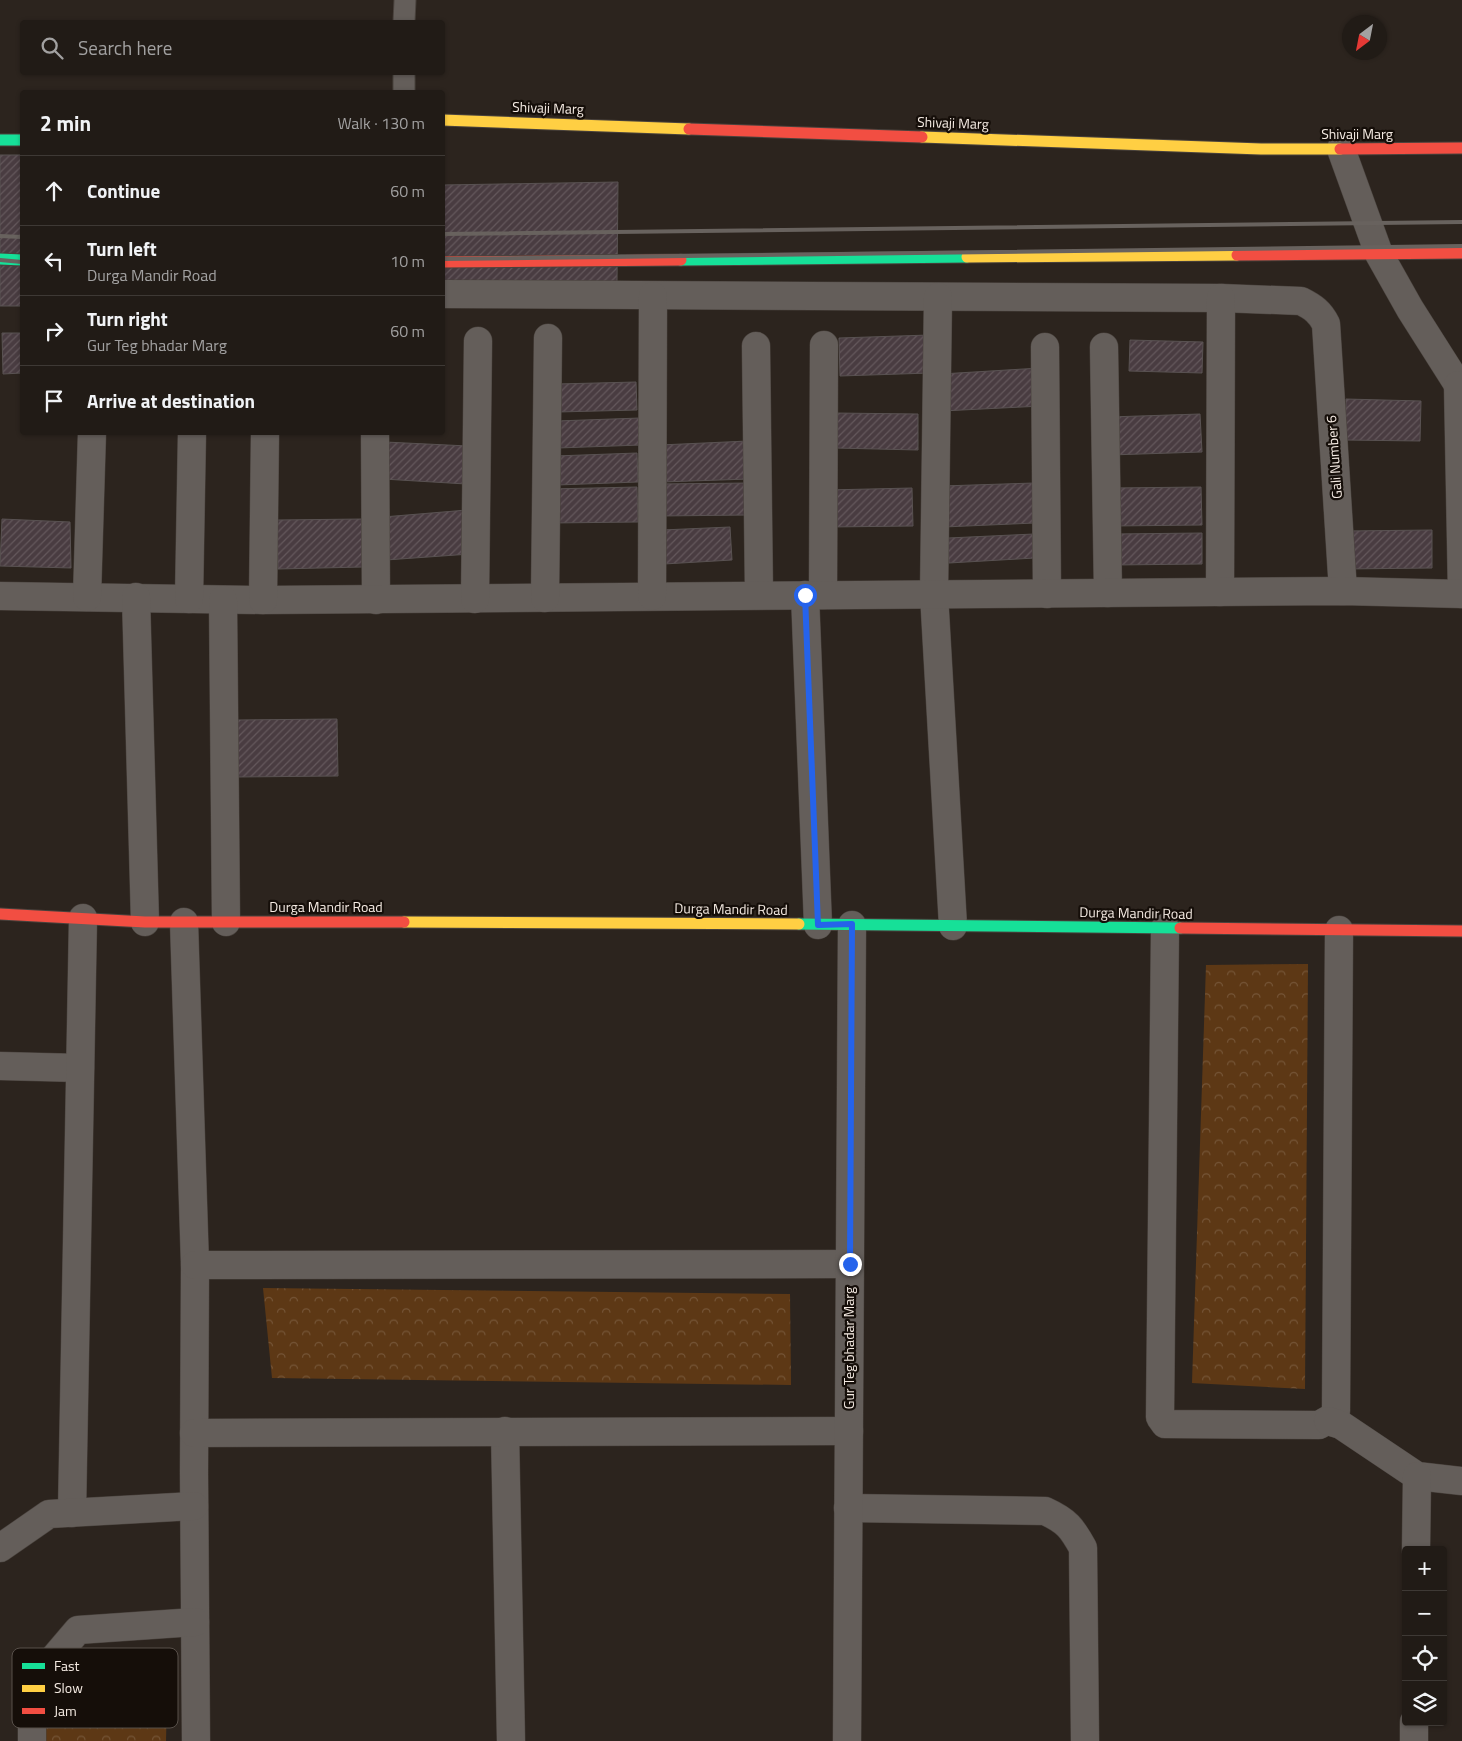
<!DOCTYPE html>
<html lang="en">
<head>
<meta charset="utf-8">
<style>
	:root { --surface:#211b16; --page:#2d2823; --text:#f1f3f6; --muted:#a2a1a1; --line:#3e3935 }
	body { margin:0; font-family:"Titillium Web",sans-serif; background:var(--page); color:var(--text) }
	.controls { position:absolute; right:15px; bottom:15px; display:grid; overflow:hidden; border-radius:5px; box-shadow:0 1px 4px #0004 }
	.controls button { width:45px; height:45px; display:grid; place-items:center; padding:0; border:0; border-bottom:1px solid var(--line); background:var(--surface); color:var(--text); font:25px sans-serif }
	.compass { position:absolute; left:1342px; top:15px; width:45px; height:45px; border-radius:50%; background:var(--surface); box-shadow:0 1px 4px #0004; rotate:212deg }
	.stop { position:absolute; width:15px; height:15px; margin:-11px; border:4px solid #2563eb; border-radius:50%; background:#fff }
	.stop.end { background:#2563eb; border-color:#fff; box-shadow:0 1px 5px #0008 }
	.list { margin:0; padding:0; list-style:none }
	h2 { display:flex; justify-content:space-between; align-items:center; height:65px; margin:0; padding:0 20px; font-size:21px }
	h2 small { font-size:16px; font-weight:400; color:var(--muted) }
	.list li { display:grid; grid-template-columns:32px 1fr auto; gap:15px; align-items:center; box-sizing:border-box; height:70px; padding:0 20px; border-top:1px solid var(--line) }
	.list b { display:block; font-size:19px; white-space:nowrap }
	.list p { margin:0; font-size:16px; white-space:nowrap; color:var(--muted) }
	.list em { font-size:16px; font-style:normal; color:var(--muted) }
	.icon { flex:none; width:28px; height:28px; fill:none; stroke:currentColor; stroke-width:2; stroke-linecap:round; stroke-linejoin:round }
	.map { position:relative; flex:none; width:1462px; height:1741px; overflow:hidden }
	.search { position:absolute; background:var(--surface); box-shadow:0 1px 4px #0004; left:20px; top:20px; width:425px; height:55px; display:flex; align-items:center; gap:12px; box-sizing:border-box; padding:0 18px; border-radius:5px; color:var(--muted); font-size:19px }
	.panel { position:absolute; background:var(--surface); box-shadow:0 1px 4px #0004; left:20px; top:90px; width:425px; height:345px; border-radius:5px }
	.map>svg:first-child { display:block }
	.park { fill:url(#park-crowns) }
	.building { fill:url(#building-hatch); stroke:#595252 }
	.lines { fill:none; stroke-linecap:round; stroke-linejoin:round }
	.lane-casing { stroke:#49423d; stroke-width:23 }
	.street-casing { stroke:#49423d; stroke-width:29 }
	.fast-casing { stroke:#49423d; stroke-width:13 }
	.slow-casing { stroke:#49423d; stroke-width:13 }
	.jam-casing { stroke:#49423d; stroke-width:13 }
	.lane { stroke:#645e5a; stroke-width:21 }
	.street { stroke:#645e5a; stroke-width:28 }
	.fast { stroke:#16e098; stroke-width:11 }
	.slow { stroke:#ffcf43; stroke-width:11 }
	.jam { stroke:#f24e42; stroke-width:11 }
	.rail { stroke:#68625e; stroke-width:4 }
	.route { stroke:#2563eb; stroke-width:6 }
	.labels { text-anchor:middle; stroke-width:4.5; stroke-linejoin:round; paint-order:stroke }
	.street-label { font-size:14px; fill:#f5ebe3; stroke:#150e09 }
	.key { fill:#150e09; stroke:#58504a; stroke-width:1 }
	.key-label { font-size:14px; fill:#f5ebe3 }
</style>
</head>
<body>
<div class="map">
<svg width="1462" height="1741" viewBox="0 0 1462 1741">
	<defs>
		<pattern id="park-crowns" width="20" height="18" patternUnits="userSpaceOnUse" patternTransform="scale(1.25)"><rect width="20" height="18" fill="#5d3815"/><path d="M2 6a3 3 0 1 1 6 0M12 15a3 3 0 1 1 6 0" fill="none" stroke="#755537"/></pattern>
		<pattern id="building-hatch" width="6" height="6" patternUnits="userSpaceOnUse" patternTransform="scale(1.25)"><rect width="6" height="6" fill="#493c41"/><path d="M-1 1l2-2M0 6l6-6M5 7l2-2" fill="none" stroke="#64585c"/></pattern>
	</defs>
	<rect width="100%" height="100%" fill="#2c241e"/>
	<g class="park">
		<path d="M1308 964 1305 1389 1192 1383 1206 965Z"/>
		<path d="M263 1288 790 1294 791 1385 272 1378Z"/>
		<path d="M168 1655 166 1741H23L20 1663Z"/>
	</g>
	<g class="building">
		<rect x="0" y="155" width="22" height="151"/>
		<path d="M618 182 617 283 442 284V185Z"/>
		<path d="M2 333H22V373L3 374Z"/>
		<path d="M929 335 930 373 840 376 839 338Z"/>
		<path d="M1130 340 1203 342 1202 373 1129 371Z"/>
		<path d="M1040 368 1042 406 942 411 941 374Z"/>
		<path d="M636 382 637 410 558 412 557 384Z"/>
		<path d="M1346 399 1421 401 1420 441 1345 440Z"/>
		<path d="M835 413 918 414V450L835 448Z"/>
		<path d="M1200 414 1202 452 1110 455 1109 417Z"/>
		<path d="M640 418 641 445 558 448 556 421Z"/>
		<path d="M748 441 749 479 662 482 660 445Z"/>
		<path d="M385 442 468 446 466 484 383 479Z"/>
		<path d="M637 453 638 482 557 485 555 456Z"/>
		<path d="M748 483 749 515 660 516 659 484Z"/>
		<path d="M1034 483 1035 523 944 527 942 486Z"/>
		<path d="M637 487 638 522 551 523 549 489Z"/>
		<path d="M1201 487 1202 525 1114 526 1113 488Z"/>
		<path d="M912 488 913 526 829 527 827 490Z"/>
		<path d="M467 510 470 554 386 560 383 517Z"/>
		<path d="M2 519 70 522 71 568 0 566Z"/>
		<path d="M362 519 363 567 278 569 277 520Z"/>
		<path d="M730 527 732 560 664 564 662 530Z"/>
		<path d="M1432 530V568L1345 569V531Z"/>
		<path d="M1202 533V564L1115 565 1114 534Z"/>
		<path d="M1034 534 1035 558 949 563 948 538Z"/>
		<path d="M337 719 338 776 238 777 237 720Z"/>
	</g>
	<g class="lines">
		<g class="lane-casing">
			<g id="lane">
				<path d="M404 22 405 0"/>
				<path d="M404 92V72"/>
			</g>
		</g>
		<g class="street-casing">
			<g id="street">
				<path d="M1341 149 1379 254 1410 309 1462 391"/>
				<path d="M442 294 1221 298 1301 301C1313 307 1320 312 1326 324L1343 591"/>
				<path d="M938 297 934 594 953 926"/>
				<path d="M756 346 759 595"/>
				<path d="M1045 347 1047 594"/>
				<path d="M1104 347 1108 593"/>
				<path d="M1458 385 1462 594"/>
				<path d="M375 432 376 600"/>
				<path d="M1220 592 1221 298"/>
				<path d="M805 595 818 925"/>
				<path d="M823 595 824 345"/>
				<path d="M0 596 263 600 1343 591 1462 594"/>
				<path d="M652 596 653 296"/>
				<path d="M87 597 92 432"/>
				<path d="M136 597 145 922"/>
				<path d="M545 598 548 338"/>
				<path d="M189 599 192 432"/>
				<path d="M475 599 478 341"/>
				<path d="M223 600 226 922"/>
				<path d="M263 600 265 432"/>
				<path d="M184 922 195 1265 194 1473 196 1741"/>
				<path d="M1165 928 1160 1417 1165 1424 1319 1425 1333 1417 1336 1411 1339 930"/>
				<path d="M0 1066 80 1068"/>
				<path d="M195 1265 849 1264"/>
				<path d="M1328 1421 1341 1425 1417 1476 1462 1481"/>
				<path d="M505 1431 511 1741"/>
				<path d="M194 1433 849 1431"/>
				<path d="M848 1508 1045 1511C1067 1521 1072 1528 1083 1548L1085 1741"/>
				<path d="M72 1513 83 918"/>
				<path d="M0 1548 49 1514 194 1506"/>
				<path d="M1416 1550 1417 1476"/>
				<path d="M32 1741V1684L78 1630 195 1622"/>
				<path d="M847 1741 852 925"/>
				<path d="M1414 1741V1722"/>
			</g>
		</g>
		<g class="fast-casing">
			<g id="fast">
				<path d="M0 140H22"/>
				<path d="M0 259 22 260"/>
				<path d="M681 260 967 257"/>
				<path d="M799 924 1180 928"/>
			</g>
		</g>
		<g class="slow-casing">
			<g id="slow">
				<path d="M442 120 689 129"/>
				<path d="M922 137 1261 149H1340"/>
				<path d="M967 257 1237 255"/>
				<path d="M404 922 799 924"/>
			</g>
		</g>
		<g class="jam-casing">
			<g id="jam">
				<path d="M689 129 922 137"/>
				<path d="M1340 149 1462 148"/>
				<path d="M1237 255 1462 253"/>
				<path d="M442 262 681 260"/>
				<path d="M0 914 145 922H404"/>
				<path d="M1180 928 1462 931"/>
			</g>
		</g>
		<use href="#lane" class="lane"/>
		<use href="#street" class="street"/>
		<use href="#fast" class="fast"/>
		<use href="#slow" class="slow"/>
		<use href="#jam" class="jam"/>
		<g class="rail">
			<path d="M442 234 1462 222"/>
			<path d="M0 236 22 237"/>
			<path d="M442 259 1462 246"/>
			<path d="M0 260 22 262"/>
		</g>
	</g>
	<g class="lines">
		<path class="route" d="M805 595 818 925 852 924 850 1264"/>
	</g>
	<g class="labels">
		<g class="street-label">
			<text transform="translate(548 108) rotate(2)" y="5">Shivaji Marg</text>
			<text transform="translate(953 123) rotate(2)" y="5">Shivaji Marg</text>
			<text x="1357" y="139">Shivaji Marg</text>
			<text transform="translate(1334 457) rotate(-94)" y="5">Gali Number 6</text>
			<text x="326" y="912">Durga Mandir Road</text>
			<text transform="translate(731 909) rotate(1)" y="5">Durga Mandir Road</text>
			<text transform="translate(1136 913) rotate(1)" y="5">Durga Mandir Road</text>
			<text transform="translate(849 1348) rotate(-90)" y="5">Gur Teg bhadar Marg</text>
		</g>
	</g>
	<rect x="12" y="1648" width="166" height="80" rx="8" class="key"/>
	<rect x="22" y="1663" width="23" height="6" fill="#16e098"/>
	<rect x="22" y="1685" width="23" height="7" fill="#ffcf43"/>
	<rect x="22" y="1708" width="23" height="6" fill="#f24e42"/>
	<g class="key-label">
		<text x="54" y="1671">Fast</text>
		<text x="54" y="1693">Slow</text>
		<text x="54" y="1716">Jam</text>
	</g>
</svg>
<div class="controls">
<button>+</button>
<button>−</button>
<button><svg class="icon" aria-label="locate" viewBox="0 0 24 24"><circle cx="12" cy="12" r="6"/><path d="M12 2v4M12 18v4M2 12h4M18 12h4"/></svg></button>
<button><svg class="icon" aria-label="layers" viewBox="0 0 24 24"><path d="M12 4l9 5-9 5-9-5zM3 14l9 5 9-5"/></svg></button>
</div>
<svg class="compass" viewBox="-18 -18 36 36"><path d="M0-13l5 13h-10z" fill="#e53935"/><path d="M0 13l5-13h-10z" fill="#a2a1a1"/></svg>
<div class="stop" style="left:805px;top:595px"></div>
<div class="stop end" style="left:850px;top:1264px"></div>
<div class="search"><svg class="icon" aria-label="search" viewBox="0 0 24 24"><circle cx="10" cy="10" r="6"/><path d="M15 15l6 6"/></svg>Search here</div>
<section class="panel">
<h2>2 min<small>Walk · 130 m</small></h2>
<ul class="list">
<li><svg class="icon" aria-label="ahead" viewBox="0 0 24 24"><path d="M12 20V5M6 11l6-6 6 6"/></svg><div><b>Continue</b></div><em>60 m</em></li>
<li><svg class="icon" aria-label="left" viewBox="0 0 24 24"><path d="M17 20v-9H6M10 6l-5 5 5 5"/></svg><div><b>Turn left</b><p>Durga Mandir Road</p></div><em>10 m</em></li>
<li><svg class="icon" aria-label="right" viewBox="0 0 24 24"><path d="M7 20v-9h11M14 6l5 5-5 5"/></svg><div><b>Turn right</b><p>Gur Teg bhadar Marg</p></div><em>60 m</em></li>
<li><svg class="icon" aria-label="arrive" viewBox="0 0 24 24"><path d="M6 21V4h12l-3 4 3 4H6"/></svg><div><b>Arrive at destination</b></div></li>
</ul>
</section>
</div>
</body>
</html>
